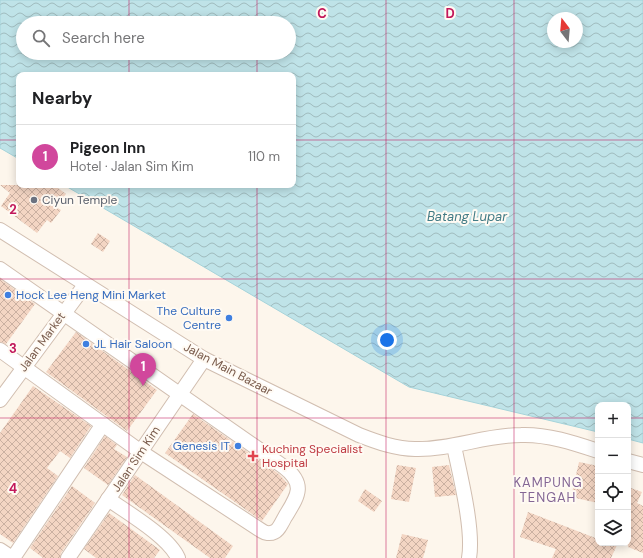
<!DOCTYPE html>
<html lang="en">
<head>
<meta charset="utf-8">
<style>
	:root { --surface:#fff; --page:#f6f6f6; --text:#202124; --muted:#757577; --line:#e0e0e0; --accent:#e76f51 }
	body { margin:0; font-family:"DM Sans",sans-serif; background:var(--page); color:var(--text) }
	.controls { position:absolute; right:12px; bottom:12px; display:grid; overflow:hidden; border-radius:8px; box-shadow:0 2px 10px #0003 }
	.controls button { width:36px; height:36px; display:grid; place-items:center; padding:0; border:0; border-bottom:1px solid var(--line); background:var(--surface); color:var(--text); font:20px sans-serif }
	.compass { position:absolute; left:547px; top:12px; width:36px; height:36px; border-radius:50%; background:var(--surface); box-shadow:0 2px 10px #0003; rotate:344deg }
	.you { position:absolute; left:387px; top:340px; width:14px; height:14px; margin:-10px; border:3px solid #fff; border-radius:50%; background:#1a73e8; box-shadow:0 0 0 6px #1a73e833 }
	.badge { display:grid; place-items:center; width:26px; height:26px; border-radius:50%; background:var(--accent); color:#fff; font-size:13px; font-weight:700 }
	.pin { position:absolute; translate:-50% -33px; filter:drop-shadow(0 1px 2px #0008) }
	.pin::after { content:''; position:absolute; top:21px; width:14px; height:12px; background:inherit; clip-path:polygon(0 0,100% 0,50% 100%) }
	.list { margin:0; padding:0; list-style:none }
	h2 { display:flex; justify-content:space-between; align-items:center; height:52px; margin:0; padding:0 16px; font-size:17px }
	h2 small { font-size:13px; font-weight:400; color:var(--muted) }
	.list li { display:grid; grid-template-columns:26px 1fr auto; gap:12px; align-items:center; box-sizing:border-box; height:64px; padding:0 16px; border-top:1px solid var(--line) }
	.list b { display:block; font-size:15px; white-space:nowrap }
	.list p { margin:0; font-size:13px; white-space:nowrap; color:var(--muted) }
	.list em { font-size:13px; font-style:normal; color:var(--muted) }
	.icon { flex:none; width:22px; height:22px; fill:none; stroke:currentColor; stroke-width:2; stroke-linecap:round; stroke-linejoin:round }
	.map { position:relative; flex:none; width:643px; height:558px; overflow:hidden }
	.search { position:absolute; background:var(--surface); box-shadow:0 2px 10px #0003; left:16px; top:16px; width:280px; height:44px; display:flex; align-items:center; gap:10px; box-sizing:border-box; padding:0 14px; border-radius:22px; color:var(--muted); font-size:15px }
	.panel { position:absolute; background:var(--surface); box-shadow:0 2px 10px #0003; left:16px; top:72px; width:280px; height:116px; border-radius:8px }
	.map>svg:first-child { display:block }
	.water { fill:url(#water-waves); stroke:#a5d3da; fill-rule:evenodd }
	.building { fill:url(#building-cross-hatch) }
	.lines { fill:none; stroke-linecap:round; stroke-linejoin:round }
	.minor-casing { stroke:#d1beb0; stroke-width:16 }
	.minor { stroke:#fff; stroke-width:14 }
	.grid { fill:none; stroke:#c2185b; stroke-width:1; stroke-opacity:0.55 }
	.worship-dot { fill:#6b7280; stroke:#fffaf3; stroke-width:1.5 }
	.shop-dot { fill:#3f7fe0; stroke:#fffaf3; stroke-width:1.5 }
	.health-dot { fill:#e0444e; stroke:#fffaf3; stroke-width:1.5 }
	.labels { text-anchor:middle; stroke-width:4; stroke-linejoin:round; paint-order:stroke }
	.worship-label { font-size:12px; fill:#5b616d; stroke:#fffaf3; text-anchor:start }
	.shop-label { font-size:12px; fill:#366cbe; stroke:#fffaf3; text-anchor:start }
	.street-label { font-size:12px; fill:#7a5c4d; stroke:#fffaf3 }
	.health-label { font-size:12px; fill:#be3a42; stroke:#fffaf3; text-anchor:start }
	.water-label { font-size:13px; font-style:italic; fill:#437c86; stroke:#fffaf3 }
	.neighbourhood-label { font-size:13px; letter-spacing:1px; fill:#846695; stroke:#fffaf3 }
	.grid-label { font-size:13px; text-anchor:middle; font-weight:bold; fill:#c2185b; stroke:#fffaf3; stroke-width:4; stroke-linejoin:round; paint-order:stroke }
</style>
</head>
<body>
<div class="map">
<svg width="643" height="558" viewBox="0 0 643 558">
	<defs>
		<pattern id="water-waves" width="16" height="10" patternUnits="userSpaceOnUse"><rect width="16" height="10" fill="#bfe3e8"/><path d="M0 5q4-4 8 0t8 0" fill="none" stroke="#a0bbbe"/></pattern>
		<pattern id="building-cross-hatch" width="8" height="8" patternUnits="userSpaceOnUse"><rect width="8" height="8" fill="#f3d5c3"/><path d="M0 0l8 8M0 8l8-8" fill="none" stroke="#cab0a1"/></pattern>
	</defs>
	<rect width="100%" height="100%" fill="#fdf6ec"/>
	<path class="water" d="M0 0H643V443L628 439V405H598V432L409 387 64 185H293V75H19V159L0 148ZM553 18H577V42H553ZM23 23H289V53H23Z"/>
	<g class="building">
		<path d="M0 185H54L66 194 56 207 61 210 51 223 47 220 37 233 1 206 10 193Z"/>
		<path d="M98 233 110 241 103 252 91 244Z"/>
		<path d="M0 279 35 304 6 344 0 342Z"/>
		<path d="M76 332 157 390 127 431 46 372Z"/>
		<path d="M33 386 91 426 70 458 60 451 47 468 58 476 13 543 0 534V433Z"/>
		<path d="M193 414 279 474 288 484 262 521 165 453Z"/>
		<path d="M105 436 117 445 114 449 127 457 108 485 84 468Z"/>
		<path d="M579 462 598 466V503L571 497Z"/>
		<path d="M397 465 416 468 409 502 391 499Z"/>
		<path d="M449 465 456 495 435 497 432 467Z"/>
		<path d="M135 475 233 546 225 558H210L122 495Z"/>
		<path d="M72 486 95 503 61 553 60 558H43L30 548Z"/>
		<path d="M628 487 642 492 637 503 643 506V553L628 547Z"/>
		<path d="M365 489 382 501 374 512 358 501Z"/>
		<path d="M528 512 598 539V543H618L611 558H552L556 549 520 537Z"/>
		<path d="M109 513 160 550 154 558H96L84 549Z"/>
		<path d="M402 534 428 540 423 558H396Z"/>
	</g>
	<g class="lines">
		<g class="minor-casing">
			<g id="minor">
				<path d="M0 230 204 359 359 435C377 442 396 449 415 449 451 450 485 435 521 435 547 434 574 443 598 451"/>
				<path d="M0 269 284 467C307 485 297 497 285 517 282 522 279 530 274 532 270 534 265 533 262 531L141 452 0 350"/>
				<path d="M0 400 85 285"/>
				<path d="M454 446C460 475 474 530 469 558"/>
				<path d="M628 461 643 465"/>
				<path d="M108 499C128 513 169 537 178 558"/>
				<path d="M0 550 12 558"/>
				<path d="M13 558 103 424"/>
				<path d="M68 558 204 359"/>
			</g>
		</g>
		<use href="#minor" class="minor"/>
	</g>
	<path class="grid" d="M129 0V23M257 0V23M386 0V558M514 0V558M129 53V75M257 53V75M0 140H19M293 140H643M129 185V558M257 185V558M0 279H643M0 418H598M628 418H643"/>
	<circle class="worship-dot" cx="34" cy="200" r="4"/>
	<g class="shop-dot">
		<circle cx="8" cy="295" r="4"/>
		<circle cx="229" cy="318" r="4"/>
		<circle cx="86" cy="344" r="4"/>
		<circle cx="238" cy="446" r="4"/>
	</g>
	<path class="health-dot" d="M251 450h4v4h4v4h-4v4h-4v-4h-4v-4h4z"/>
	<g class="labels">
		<g class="worship-label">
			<text x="42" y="204">Ciyun Temple</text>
		</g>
		<g class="shop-label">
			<text x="16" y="299">Hock Lee Heng Mini Market</text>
			<text x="221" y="315" text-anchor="end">The Culture<tspan x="221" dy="14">Centre</tspan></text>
			<text x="94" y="348">JL Hair Saloon</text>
			<text x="230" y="450" text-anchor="end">Genesis IT</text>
		</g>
		<g class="street-label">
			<text transform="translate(42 342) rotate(-54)" y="4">Jalan Market</text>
			<text transform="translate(228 369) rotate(28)" y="4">Jalan Main Bazaar</text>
			<text transform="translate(136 459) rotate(-56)" y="4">Jalan Sim Kim</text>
		</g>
		<g class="health-label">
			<text x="262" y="453">Kuching Specialist<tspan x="262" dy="14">Hospital</tspan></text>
		</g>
		<g class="water-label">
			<text x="467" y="221">Batang Lupar</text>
		</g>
		<g class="neighbourhood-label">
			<text x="548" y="487">KAMPUNG<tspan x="548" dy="15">TENGAH</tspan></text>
		</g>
	</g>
	<g class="grid-label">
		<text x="322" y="18">C</text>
		<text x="450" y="18">D</text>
		<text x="13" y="214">2</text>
		<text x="13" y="353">3</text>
		<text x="13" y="493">4</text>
	</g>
</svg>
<div class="controls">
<button>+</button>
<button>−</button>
<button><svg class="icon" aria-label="locate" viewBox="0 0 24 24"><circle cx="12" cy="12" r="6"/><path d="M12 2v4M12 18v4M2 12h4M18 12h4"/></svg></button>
<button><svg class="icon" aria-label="layers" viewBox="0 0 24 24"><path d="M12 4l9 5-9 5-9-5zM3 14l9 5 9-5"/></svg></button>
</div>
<svg class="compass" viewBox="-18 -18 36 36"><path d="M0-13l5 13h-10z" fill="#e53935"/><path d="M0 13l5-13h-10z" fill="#757577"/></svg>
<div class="you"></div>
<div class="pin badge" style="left:143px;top:386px;background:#d1479c">1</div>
<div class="search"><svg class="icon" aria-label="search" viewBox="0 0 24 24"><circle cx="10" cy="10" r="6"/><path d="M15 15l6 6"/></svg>Search here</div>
<section class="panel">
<h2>Nearby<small></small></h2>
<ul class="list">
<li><span class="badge" style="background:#d1479c">1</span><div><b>Pigeon Inn</b><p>Hotel · Jalan Sim Kim</p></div><em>110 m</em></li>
</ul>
</section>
</div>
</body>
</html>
